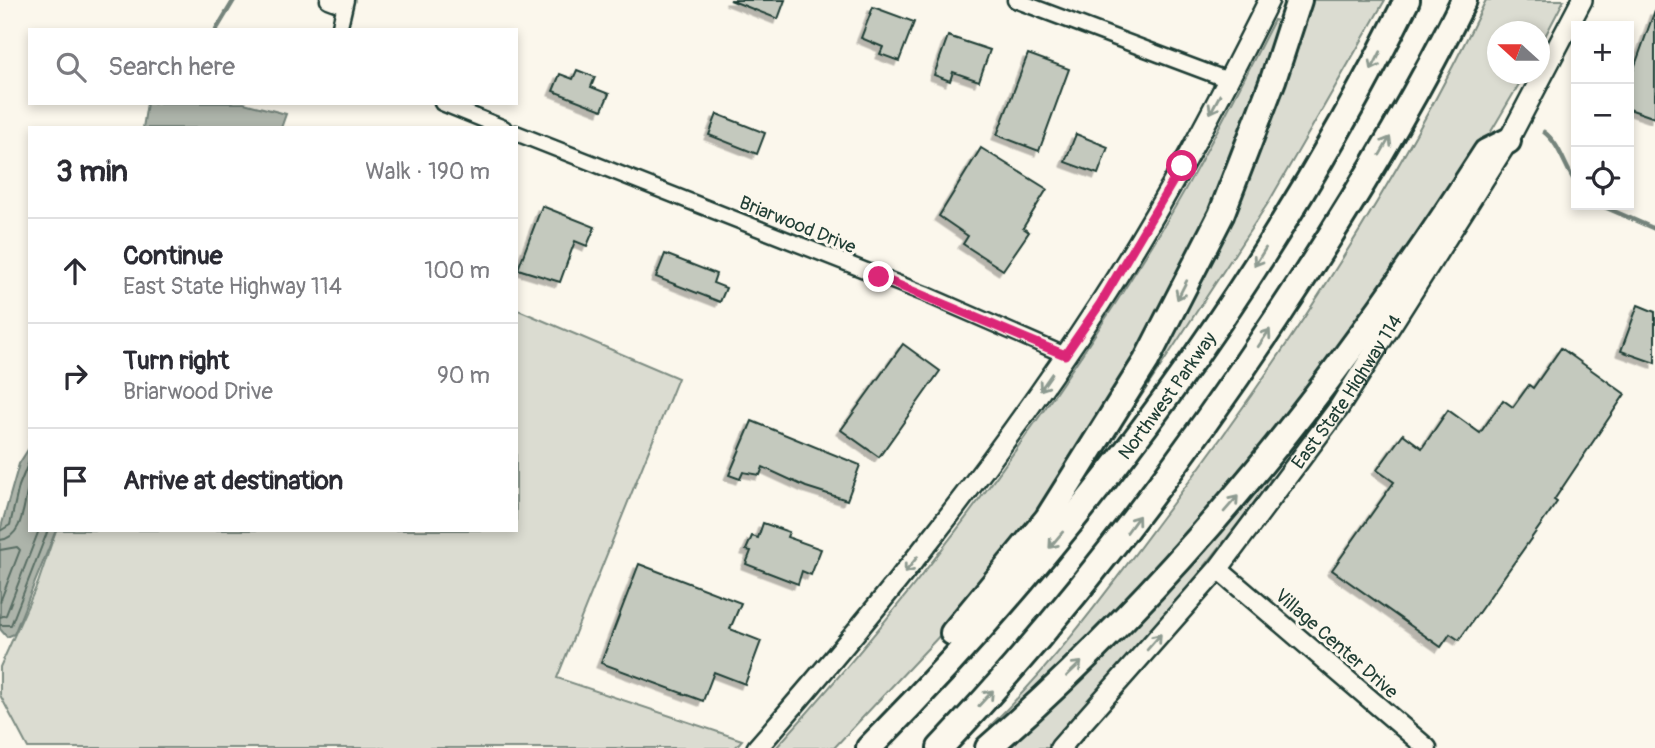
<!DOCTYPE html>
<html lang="en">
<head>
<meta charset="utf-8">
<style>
	:root { --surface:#fff; --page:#f2f2f3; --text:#2b2b33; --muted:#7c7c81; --line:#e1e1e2 }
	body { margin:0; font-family:Pangolin,sans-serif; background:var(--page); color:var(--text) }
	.controls { position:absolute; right:21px; top:21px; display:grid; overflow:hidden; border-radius:0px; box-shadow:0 4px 10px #0003 }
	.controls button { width:63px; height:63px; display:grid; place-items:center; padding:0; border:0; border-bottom:2px solid var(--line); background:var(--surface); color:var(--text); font:35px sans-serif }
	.compass { position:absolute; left:1487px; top:21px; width:63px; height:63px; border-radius:50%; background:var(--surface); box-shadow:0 4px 10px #0003; rotate:291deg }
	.stop { position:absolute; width:21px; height:21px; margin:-16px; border:5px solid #db2777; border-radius:50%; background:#fff }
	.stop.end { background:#db2777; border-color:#fff; box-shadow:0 2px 7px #0008 }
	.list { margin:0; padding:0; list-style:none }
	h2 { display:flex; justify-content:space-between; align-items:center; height:91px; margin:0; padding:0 28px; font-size:30px }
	h2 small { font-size:23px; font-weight:400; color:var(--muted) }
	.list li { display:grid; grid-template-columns:46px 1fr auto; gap:21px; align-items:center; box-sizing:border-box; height:105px; padding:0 28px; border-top:2px solid var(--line) }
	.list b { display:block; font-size:26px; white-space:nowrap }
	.list p { margin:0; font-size:23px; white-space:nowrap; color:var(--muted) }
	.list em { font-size:23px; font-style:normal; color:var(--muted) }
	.icon { flex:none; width:38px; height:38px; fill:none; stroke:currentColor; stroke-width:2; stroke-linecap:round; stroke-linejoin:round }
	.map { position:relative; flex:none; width:1655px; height:748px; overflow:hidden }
	.search { position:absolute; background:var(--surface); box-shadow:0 4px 10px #0003; left:28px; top:28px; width:490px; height:77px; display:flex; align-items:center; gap:18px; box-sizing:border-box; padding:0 24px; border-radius:0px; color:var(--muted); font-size:26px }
	.panel { position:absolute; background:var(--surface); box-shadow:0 4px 10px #0003; left:28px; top:126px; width:490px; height:406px; border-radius:0px }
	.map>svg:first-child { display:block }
	.green { fill:#dbdcd1; stroke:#7d8c82; stroke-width:2 }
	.water { fill:#adb4aa; stroke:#74847b; stroke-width:2 }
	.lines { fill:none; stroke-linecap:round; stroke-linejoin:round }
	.shore { stroke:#586d63; stroke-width:2 }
	.stream { stroke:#74847b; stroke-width:4.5 }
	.building { fill:#c4c9be; stroke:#1f3d34; stroke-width:2; filter:url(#shadow) }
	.minor-casing { stroke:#1f3d34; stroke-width:19 }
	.tertiary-casing { stroke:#1f3d34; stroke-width:23 }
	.secondary-casing { stroke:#1f3d34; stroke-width:24 }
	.motorway-casing { stroke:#1f3d34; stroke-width:30 }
	.minor { stroke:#fbf7ec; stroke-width:14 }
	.tertiary { stroke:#fbf7ec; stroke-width:18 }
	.secondary { stroke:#fbf7ec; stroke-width:19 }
	.motorway { stroke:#fbf7ec; stroke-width:24 }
	.oneway { stroke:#8d9a90 }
	.route { stroke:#db2777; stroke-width:9 }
	.labels { text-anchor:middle; stroke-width:6; stroke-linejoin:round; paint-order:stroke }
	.street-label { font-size:19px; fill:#1f3d34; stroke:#fbf7ec }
</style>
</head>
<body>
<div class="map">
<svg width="1655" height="748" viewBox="0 0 1655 748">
	<defs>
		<filter id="shadow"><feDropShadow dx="-4.5" dy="4.5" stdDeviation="0" flood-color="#0004"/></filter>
	</defs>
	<rect width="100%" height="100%" fill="#fbf7ec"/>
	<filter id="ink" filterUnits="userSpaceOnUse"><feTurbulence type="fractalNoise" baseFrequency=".0143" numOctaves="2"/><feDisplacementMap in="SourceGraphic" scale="14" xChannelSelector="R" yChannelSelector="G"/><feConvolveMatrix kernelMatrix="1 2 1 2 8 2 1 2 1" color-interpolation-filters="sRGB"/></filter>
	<g filter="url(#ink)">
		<g class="green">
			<path d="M1302 0H1385L1270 200 1134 407 1129 404Z"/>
			<path d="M1486 0H1564L1540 46V32H1498V74H1525L1473 162 1364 326 1133 603 991 730 990 726C1054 664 1108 590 1161 519 1285 356 1397 185 1486 0Z"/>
			<path d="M1274 20 1282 22 1214 204 1151 337 1065 477 959 615 834 748H776C922 586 1045 420 1159 234 1201 165 1237 92 1274 20Z"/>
			<path d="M516 309 678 378 557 678 742 740 735 748H28L0 695V667L38 583 56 530H516Z"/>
			<path d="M1266 476 1271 480C1202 573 1128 662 1050 748H1000Z"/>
		</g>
		<g class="water">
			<path d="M147 103H244L286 114 281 128H143Z"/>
			<path d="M30 435V530H56L14 634 7 637 0 629V531L19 464 29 448Z"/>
		</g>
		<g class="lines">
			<g class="shore">
				<path d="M0 531 10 525 19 486 30 459"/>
				<path d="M0 540C25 538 23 500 30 481"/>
				<path d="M0 550 17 547 20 550 0 602"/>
				<path d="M0 617 6 615 39 530"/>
				<path d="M0 625H11L48 530"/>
			</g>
			<g class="stream">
				<path d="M216 30 234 0"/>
				<path d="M1544 132C1560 144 1564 166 1576 183"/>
				<path d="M1600 205 1655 229"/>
			</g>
		</g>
		<g class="building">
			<path d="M730 0H785L778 19Z"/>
			<path d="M873 7 914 22 899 61 880 54 883 47 861 38Z"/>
			<path d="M1655 10V118L1629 109V82Z"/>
			<path d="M948 36 990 50 979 81 953 72 950 81 934 75Z"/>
			<path d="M1028 54 1069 69 1039 151 997 135Z"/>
			<path d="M577 70 595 77 591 87 609 94 602 110 553 91 560 74 573 79Z"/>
			<path d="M717 114 765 133 757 154 709 135Z"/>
			<path d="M1076 134 1108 147 1098 174 1065 162Z"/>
			<path d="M981 148 1047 189 1023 228 1029 232 1003 270 963 244 968 236 939 216Z"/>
			<path d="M542 206 595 227 587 246 575 241 560 282 518 269Z"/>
			<path d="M665 254 716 274 713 283 726 288 720 302 656 277Z"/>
			<path d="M1638 305 1655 312V363L1621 351Z"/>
			<path d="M903 344 940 371 879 457 841 430Z"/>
			<path d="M1561 348 1625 394 1554 500 1557 502 1459 640 1450 634 1441 647 1332 570 1394 482 1377 470 1403 434 1422 448 1448 410 1480 433 1503 400 1513 407 1529 385 1533 388Z"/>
			<path d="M752 421 860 465 847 500 806 487 763 467 760 475 743 472 740 479 729 475Z"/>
			<path d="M763 523 789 532 787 537 821 549 811 575 802 571 798 584 746 564 751 551 746 550 752 536 758 538Z"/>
			<path d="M639 564 741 603 730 629 761 641 745 684 714 672 703 701 601 663Z"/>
		</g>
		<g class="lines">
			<g class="minor-casing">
				<g id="minor">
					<path d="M328 0 344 6"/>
					<path d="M1015 0 1228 80"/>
					<path d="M339 30 346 0"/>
					<path d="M442 103 504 128"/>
					<path d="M516 133 925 294 1065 355"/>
				</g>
			</g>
			<g class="tertiary-casing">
				<path id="tertiary" d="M1218 569 1427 748"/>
			</g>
			<g class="secondary-casing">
				<g id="secondary">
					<path d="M757 748C880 607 997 462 1099 305 1163 207 1217 104 1269 0"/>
					<path id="s1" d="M1060 748 1218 569 1338 409 1508 141 1582 0"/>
				</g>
			</g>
			<g class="motorway-casing">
				<g id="motorway">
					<path d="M953 633 1047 519 1146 361 1221 215 1273 80 1299 0"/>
					<path id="s2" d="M869 748C1085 529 1270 276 1407 0"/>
					<path d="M940 748C1067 614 1177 469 1279 315 1346 214 1410 109 1464 0"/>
					<path d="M988 748C1187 575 1344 373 1486 152L1508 141"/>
				</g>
			</g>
			<use href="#minor" class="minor"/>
			<use href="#tertiary" class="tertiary"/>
			<use href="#secondary" class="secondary"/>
			<use href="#motorway" class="motorway"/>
		</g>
		<defs><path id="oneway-shaft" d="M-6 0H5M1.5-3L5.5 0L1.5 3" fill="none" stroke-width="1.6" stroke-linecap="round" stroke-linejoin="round" transform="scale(1.75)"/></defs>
		<g class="oneway">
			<use href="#oneway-shaft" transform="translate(1376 61) rotate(117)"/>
			<use href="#oneway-shaft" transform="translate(1215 104) rotate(118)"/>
			<use href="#oneway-shaft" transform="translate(1385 146) rotate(-60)"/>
			<use href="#oneway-shaft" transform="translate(1260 257) rotate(122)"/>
			<use href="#oneway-shaft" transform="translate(1182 290) rotate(117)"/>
			<use href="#oneway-shaft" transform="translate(1264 338) rotate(-56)"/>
			<use href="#oneway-shaft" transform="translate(1046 382) rotate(125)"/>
			<use href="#oneway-shaft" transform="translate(1231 504) rotate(-49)"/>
			<use href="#oneway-shaft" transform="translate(1133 524) rotate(-54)"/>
			<use href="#oneway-shaft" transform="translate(1056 540) rotate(130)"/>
			<use href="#oneway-shaft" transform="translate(911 565) rotate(128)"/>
			<use href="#oneway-shaft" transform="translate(1154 642) rotate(-49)"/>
			<use href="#oneway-shaft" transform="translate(1074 669) rotate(-44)"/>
			<use href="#oneway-shaft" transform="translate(986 698) rotate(-47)"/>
		</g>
	</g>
	<g class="lines" filter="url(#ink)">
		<path class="route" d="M879 277 1065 355 1100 304 1182 166"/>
	</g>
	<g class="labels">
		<g class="street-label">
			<text transform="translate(798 224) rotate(22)" y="7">Briarwood Drive</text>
			<text dy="7" stroke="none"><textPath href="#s1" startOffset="458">East State Highway 114</textPath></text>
			<text dy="7" stroke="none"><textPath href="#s2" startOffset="462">Northwest Parkway</textPath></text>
			<text transform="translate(1337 643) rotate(41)" y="7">Village Center Drive</text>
		</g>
	</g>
</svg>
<div class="controls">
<button>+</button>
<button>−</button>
<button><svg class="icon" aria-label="locate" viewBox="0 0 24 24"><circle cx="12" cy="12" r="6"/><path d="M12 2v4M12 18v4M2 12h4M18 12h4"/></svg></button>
</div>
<svg class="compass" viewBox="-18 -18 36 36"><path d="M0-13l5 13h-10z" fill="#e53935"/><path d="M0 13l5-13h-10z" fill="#7c7c81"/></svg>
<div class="stop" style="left:1182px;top:166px"></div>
<div class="stop end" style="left:879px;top:277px"></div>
<div class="search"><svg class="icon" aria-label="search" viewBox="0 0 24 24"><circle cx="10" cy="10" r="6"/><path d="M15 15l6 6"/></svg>Search here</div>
<section class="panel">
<h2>3 min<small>Walk · 190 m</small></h2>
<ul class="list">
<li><svg class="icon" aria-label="ahead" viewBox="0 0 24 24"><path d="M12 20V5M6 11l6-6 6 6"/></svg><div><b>Continue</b><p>East State Highway 114</p></div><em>100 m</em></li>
<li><svg class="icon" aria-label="right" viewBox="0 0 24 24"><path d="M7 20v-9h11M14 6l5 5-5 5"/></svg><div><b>Turn right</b><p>Briarwood Drive</p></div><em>90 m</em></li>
<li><svg class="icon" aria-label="arrive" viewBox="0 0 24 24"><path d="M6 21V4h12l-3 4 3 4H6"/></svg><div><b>Arrive at destination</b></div></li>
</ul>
</section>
</div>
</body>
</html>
